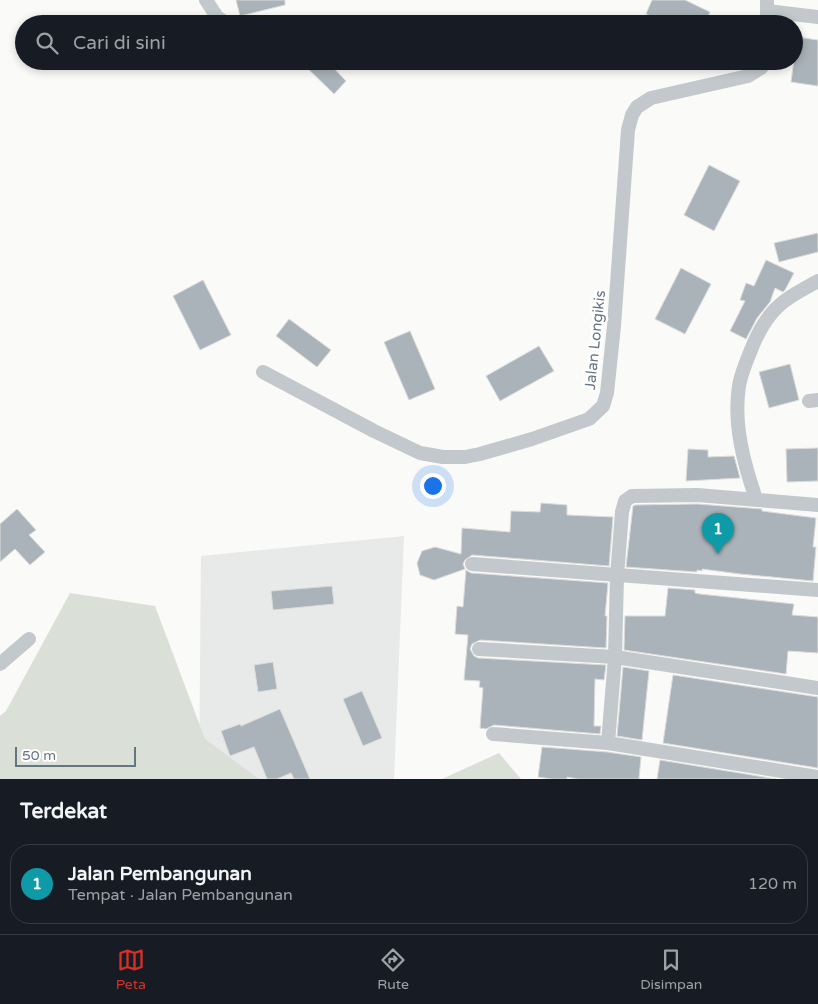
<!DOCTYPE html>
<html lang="id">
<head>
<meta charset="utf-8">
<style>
	:root { --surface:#171b24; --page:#20242c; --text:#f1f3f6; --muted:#9ea1a6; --line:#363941; --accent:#d93025 }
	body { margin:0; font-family:"Varela Round",sans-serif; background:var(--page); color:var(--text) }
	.scale { position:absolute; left:15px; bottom:12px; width:121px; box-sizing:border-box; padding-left:5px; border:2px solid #657683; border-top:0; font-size:14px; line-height:18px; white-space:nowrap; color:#657683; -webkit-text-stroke:4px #fff; paint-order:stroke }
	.you { position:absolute; left:432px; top:485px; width:18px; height:18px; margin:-12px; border:4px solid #fff; border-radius:50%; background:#1a73e8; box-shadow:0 0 0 8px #1a73e833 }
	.badge { display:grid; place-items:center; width:32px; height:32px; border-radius:50%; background:var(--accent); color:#fff; font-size:16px; font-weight:700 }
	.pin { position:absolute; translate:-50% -41px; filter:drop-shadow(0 1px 2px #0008) }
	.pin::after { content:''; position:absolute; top:26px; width:18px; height:15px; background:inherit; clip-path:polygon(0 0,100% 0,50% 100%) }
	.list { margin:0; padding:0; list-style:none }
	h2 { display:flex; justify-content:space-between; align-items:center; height:65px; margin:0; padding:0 20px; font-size:21px }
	h2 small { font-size:16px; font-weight:400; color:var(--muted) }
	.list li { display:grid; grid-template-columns:32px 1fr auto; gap:15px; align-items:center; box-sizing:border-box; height:80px; margin:0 10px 10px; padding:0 10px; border:1px solid var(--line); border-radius:20px }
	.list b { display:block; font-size:19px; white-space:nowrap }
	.list p { margin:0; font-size:16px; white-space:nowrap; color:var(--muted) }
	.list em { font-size:16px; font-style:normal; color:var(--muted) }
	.icon { flex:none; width:28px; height:28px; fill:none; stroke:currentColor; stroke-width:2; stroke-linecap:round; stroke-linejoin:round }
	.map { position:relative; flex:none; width:818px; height:779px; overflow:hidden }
	.search { position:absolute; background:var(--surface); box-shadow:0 2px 8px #0003; left:15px; right:15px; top:15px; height:55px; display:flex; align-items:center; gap:12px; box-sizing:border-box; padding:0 18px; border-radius:28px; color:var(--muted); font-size:19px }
	.sheet { height:155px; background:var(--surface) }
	nav { display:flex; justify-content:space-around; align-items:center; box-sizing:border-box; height:70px; border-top:1px solid var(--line); background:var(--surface); font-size:14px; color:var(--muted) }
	nav a { display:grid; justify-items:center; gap:2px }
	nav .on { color:var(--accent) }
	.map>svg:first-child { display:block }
	.built { fill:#e8e9e9 }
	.green { fill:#dadfd7 }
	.building { fill:#aab3b9; stroke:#dcdcda }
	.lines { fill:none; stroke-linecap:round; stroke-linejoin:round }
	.street { stroke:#c3c8cc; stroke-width:14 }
	.labels { text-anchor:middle; stroke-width:5; stroke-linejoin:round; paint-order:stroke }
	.street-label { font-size:15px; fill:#657683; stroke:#fff }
</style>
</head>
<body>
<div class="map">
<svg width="818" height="779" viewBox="0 0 818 779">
	<rect width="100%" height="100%" fill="#fafaf8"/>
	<path class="built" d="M404 536 394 779H199L201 556Z"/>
	<g class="green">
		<path d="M70 593 155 606 205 739 259 779H0V716L6 711Z"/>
		<path d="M499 753 521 779H442Z"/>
	</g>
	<g class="building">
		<path d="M236 0H285V5L240 16Z"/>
		<path d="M652 0H685L710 12 705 24H666L646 14Z"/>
		<path d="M797 37 818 40V86L791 82Z"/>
		<path d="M300 61H327L346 81 334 94Z"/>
		<path d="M709 165 740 181 714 231 684 215Z"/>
		<path d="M818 233V252L779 262 774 243Z"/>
		<path d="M766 260 794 273 785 290 783 292 775 288 770 302 757 318 746 339 730 331 745 301 740 300 746 283 754 286Z"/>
		<path d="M681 268 711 284 685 334 655 319Z"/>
		<path d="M203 280 231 335 200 350 173 296Z"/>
		<path d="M289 319 331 350 317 367 276 336Z"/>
		<path d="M410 331 435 389 409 400 384 342Z"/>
		<path d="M539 346 554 371 500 401 486 376Z"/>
		<path d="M790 364 799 400 769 408 759 372Z"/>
		<path d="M818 448V481L787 482 786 449Z"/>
		<path d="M688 449 708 450V457L734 456 740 478 686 481Z"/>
		<path d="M541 503 567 505V515L613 517 609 566 472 555 465 560 463 564 465 569 434 580 420 575 417 563 422 551 435 547 461 554 462 528 510 532 511 511 540 512Z"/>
		<path d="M697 504 762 509V511L816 518 813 547H816L813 581 740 574 702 569V571L697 570V572L626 567 633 506 635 505Z"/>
		<path d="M17 509 36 530 29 535 45 552 30 565 15 549 0 562V524Z"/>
		<path d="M466 570 471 573 608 583 605 616H607L606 648 480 640 472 644 470 649 474 656 478 658 606 665 604 680 595 679 594 726H601L600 734 494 725 486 729 480 728 483 688 479 687 480 681 464 680 468 635 455 634 457 606 463 607Z"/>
		<path d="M332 586 334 604 273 610 271 591Z"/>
		<path d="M668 588 695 590V593L700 594 794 604 792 615 818 617V653L788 651 786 674 624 650 625 616H665Z"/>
		<path d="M273 662 277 689 258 692 254 665Z"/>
		<path d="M623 667 649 671 642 740 617 736Z"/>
		<path d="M673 675 818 697V768L663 743Z"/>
		<path d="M362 691 382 738 363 746 343 699Z"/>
		<path d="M280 709 310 779H294L291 773 277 779H267L254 747 230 756 221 731 240 724 241 726Z"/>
		<path d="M542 747 607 752 641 757 639 779H578L567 777V779H552L538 777Z"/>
		<path d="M660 760 776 779H657Z"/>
	</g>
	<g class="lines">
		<g class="street">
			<path d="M206 0 217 17 227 24"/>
			<path d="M767 11 818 17"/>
			<path d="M767 24V0"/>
			<path d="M263 372 374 431 420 453 443 457H465L480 454 532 439 589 419 603 406 607 393 614 326 628 130 632 115 637 107 651 98 748 76 761 68 765 61"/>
			<path d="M809 401 818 400"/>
			<path d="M756 499C744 464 733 424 739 386 741 374 746 362 751 350 756 337 762 325 771 314 783 299 802 290 818 281"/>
			<path d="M472 564 818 590"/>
			<path d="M479 649 615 657 818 688"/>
			<path d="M0 664 29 639"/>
			<path d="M493 734 608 743 818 777"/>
			<path d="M608 743 615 657 617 576 622 512 625 501 632 496 697 495 818 505"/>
		</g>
	</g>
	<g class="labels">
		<g class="street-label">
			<text transform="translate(595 340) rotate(-84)" y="5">Jalan Longikis</text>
		</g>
	</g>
</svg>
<div class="scale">50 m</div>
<div class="you"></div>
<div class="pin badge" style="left:718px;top:554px;background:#0f9aa8">1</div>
<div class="search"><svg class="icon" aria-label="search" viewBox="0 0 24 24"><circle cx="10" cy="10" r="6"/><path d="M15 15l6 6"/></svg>Cari di sini</div>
</div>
<section class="sheet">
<h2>Terdekat<small></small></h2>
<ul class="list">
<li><span class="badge" style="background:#0f9aa8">1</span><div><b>Jalan Pembangunan</b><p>Tempat · Jalan Pembangunan</p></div><em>120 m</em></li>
</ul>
</section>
<nav>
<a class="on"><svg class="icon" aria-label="map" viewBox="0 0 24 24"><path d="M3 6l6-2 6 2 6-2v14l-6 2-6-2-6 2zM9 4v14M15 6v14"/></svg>Peta</a>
<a><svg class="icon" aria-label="directions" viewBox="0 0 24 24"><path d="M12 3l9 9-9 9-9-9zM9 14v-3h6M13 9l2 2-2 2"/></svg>Rute</a>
<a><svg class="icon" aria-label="saved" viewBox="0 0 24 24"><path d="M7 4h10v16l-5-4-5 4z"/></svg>Disimpan</a>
</nav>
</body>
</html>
